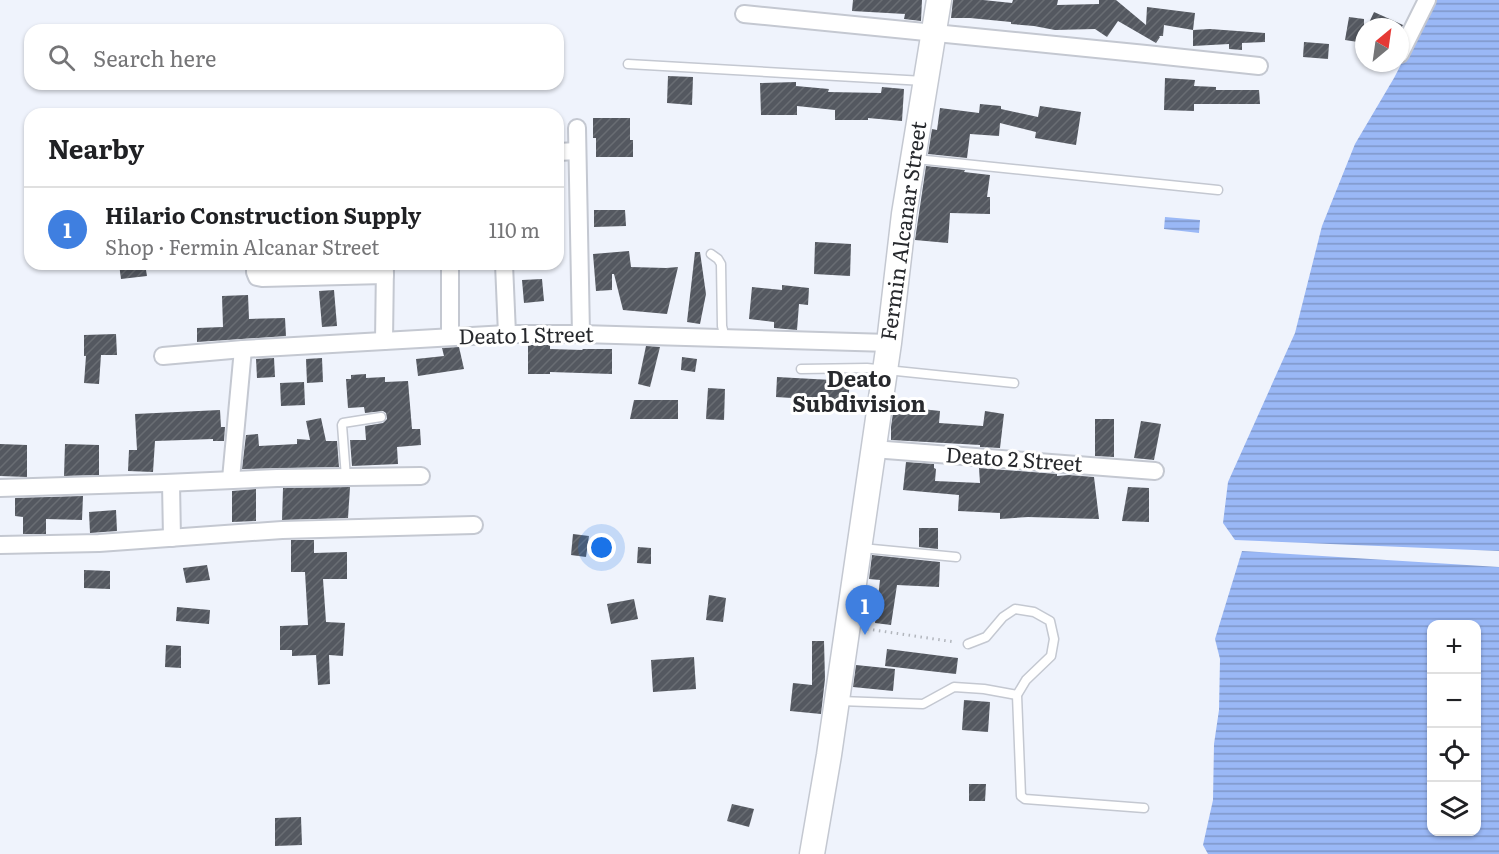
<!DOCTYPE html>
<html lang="en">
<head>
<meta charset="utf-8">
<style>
	:root { --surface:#fff; --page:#f6f6f6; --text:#202124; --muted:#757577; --line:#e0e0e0; --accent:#1a73e8 }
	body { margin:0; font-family:Literata,serif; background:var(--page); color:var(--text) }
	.controls { position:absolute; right:18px; bottom:18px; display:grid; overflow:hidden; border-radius:12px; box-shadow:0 2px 4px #0004 }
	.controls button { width:54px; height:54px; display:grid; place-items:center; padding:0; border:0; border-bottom:2px solid var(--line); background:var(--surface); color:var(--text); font:30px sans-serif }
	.compass { position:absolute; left:1355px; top:18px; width:54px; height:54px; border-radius:50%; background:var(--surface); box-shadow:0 2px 4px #0004; rotate:29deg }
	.you { position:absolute; left:602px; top:548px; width:21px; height:21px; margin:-15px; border:4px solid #fff; border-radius:50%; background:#1a73e8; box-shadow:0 0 0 9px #1a73e833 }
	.badge { display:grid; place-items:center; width:39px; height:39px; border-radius:50%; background:var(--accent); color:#fff; font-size:20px; font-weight:700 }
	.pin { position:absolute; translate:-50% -50px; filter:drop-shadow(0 2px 3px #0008) }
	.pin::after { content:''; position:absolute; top:32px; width:21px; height:18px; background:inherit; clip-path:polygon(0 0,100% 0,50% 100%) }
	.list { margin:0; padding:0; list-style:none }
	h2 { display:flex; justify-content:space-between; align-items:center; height:78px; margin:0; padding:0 24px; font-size:26px }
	h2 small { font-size:20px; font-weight:400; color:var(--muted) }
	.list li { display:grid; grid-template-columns:39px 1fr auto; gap:18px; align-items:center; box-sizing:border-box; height:84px; padding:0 24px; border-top:2px solid var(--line) }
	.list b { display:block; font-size:22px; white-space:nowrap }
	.list p { margin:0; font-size:20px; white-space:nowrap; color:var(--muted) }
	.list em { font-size:20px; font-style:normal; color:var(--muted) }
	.icon { flex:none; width:33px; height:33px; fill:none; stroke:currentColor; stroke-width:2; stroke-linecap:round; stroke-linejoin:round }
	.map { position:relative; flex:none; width:1499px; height:854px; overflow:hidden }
	.search { position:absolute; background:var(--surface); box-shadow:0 2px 4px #0004; left:24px; top:24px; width:540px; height:66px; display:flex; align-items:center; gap:15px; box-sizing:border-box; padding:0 21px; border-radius:18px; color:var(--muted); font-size:22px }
	.panel { position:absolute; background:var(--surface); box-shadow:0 2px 4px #0004; left:24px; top:108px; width:540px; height:162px; border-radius:18px }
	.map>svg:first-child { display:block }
	.water { fill:url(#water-rules); fill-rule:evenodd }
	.building { fill:url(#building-hatch) }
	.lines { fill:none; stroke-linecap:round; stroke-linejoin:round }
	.lane-casing { stroke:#c4c8d1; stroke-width:11 }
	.street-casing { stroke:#c4c8d1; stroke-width:20 }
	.secondary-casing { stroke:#c4c8d1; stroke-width:27 }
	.path { stroke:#b2b6bd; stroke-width:3; stroke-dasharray:1.5 4.5; stroke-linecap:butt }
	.lane { stroke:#fff; stroke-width:8 }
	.street { stroke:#fff; stroke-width:16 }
	.secondary { stroke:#fff; stroke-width:24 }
	.labels { text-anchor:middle; stroke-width:6; stroke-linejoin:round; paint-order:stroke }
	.street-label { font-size:21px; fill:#27292d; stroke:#fff }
	.neighbourhood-label { font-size:22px; font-weight:bold; fill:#27292d; stroke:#fff }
</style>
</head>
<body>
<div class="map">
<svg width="1499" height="854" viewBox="0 0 1499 854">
	<defs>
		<pattern id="water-rules" width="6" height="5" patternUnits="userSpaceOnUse" patternTransform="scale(1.5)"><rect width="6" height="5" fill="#9ab8f6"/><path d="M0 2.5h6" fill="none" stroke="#7e96c8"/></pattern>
		<pattern id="building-hatch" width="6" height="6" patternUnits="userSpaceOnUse" patternTransform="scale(1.5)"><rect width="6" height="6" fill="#545860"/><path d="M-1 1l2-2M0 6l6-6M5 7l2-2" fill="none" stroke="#696d73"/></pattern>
	</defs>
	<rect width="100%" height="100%" fill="#eff3fc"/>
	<g class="water">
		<path d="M1434 0H1499V551L1235 540 1223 523 1228 482 1295 333 1322 226 1355 144 1394 78Z"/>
		<path d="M1165 217 1200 220 1199 233 1164 229Z"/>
		<path d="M1242 551 1499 567V854H1208L1203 845 1213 800 1214 744 1219 710 1220 659 1215 639ZM1432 624H1476V832H1432Z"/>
	</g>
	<g class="building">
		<path d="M853 0H922L921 21 904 19 905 14 852 11Z"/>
		<path d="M953 0H983L1012 3 1013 0H1058L1057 5 1099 4V0H1116L1146 25 1147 7 1195 13 1193 30 1164 25 1163 36H1159L1160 37 1156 43 1118 21 1107 37 1095 29 1055 30 1034 26 1011 24V22L970 18H951Z"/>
		<path d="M1374 12 1403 25 1402 27H1367Z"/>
		<path d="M1349 17 1364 19V43L1345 40Z"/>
		<path d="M1210 29 1265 33V42L1242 43V50L1229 49V44L1193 46V30Z"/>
		<path d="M1304 42 1329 44 1328 59 1303 57Z"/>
		<path d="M668 76 693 77 692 105 667 103Z"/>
		<path d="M1165 78 1195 80 1194 86 1216 87V90H1259L1260 104H1194V111L1164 110Z"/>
		<path d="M796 82V86L829 89 828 92 881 93 882 87 904 89 902 121 868 118V120H835V110L797 106V115H761L760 83Z"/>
		<path d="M980 104 1001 106V109L1038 117 1040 106 1081 112 1076 145 1035 138 1036 132 1000 123 999 136 970 134 967 158 928 154 932 129 937 130 940 108 979 113Z"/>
		<path d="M593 118H630V140H633V157H596V138H593Z"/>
		<path d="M926 166 965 170 964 172 990 175 987 197H990V214L950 213 948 243 915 240Z"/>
		<path d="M594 210H625L626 226 594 227Z"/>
		<path d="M815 242 851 244 850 276 814 274Z"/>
		<path d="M629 251 631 267 666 268 678 267 667 314 623 310 614 274H612V290L596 291 593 254Z"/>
		<path d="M695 252H700L706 294 700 324 687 322Z"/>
		<path d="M119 264H145L147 276 121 279Z"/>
		<path d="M542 279 544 301 524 303 522 280Z"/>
		<path d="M782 285 809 288 808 305 799 304 797 330 774 328V322L749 319 752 287 782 290Z"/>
		<path d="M334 290 337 326 322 327 319 291Z"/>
		<path d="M248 295 249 319 285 318 286 336 197 342V328L223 327 222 296Z"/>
		<path d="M116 334 117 355H101L99 384 84 383 86 356H84V335Z"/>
		<path d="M528 345H550V349L583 350 582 349H612V374L550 372V374H528Z"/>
		<path d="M646 346 660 347 650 387 638 384Z"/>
		<path d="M459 347 464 369 418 376 416 359 444 356 442 348Z"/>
		<path d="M682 357 697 359 695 372 681 370Z"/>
		<path d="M274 358 275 377 257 378 256 359Z"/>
		<path d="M322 358 323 382 307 383 306 359Z"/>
		<path d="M366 374V378L385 377V382L408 381 412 429H420L421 445 397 447 398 464 352 466 350 440H366L365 426 383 423 387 419 386 413 383 411 365 413 364 407 348 408 346 379H351V375Z"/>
		<path d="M777 377 850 381 848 402 827 401V402L808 400V399L776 397Z"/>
		<path d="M304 382 305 405 281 406 280 383Z"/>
		<path d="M708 388 725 389 724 420 706 419Z"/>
		<path d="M634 400H678V419H630Z"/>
		<path d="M894 406 940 411 939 423 983 426 985 411 1004 414 1000 448 980 447V445L891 440V427Z"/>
		<path d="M220 410 221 427H225L224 441H213V439L155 441 153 472 128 471 129 450H137L135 414Z"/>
		<path d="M321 418 326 441H337L339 467 242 469 246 435 258 434 259 446 297 444V439L310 440 306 421Z"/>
		<path d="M1095 419H1114V457L1095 456Z"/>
		<path d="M1141 421 1161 424 1154 460 1134 458Z"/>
		<path d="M0 444 27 445V477L0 476Z"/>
		<path d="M65 444 99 445V475L64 476Z"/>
		<path d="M906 462 934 464V468L936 469 935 481 980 483 979 468 1057 474V476L1069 475 1094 477 1099 519 1028 517 1000 519V513L958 511 959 495 903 490Z"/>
		<path d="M350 487 348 518 282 520 283 488Z"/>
		<path d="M1128 487 1149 488V522L1122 521Z"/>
		<path d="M256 489V521L232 522V491Z"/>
		<path d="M83 496 82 520 46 519V534H23V517L15 516V498Z"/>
		<path d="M116 510 117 531 90 533 89 512Z"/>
		<path d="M919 528H938V549L919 547Z"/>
		<path d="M573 534 589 536 586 557 571 555Z"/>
		<path d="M291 540H314V553L347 552V579H323L326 622 345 623 343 656 329 655 330 684 318 685 316 655 292 656V650H280V626L308 625 305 572H291Z"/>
		<path d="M638 547 651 548V564L637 563Z"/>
		<path d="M872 555 940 562 939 587 897 585 891 625 875 623 880 580 869 579Z"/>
		<path d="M207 565 210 580 186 583 183 568Z"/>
		<path d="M84 570 110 571V589L84 588Z"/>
		<path d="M709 595 726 598 723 622 706 620Z"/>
		<path d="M634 599 638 619 611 624 607 604Z"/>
		<path d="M177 607 210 610 209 624 176 621Z"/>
		<path d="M812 641H824L825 679 821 714 790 711 793 683 812 685Z"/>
		<path d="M166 645 181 646V668L165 667Z"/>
		<path d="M887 649 958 658 956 674 885 666Z"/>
		<path d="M694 657 696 689 653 692 651 660Z"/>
		<path d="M856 665 895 669 893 691 853 687Z"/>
		<path d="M964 700 990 702 988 732 962 730Z"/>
		<path d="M969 784H986L985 801H969Z"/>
		<path d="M732 804 754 809 749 827 727 821Z"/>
		<path d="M301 817 302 845 275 846V818Z"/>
	</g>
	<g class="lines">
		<g class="lane-casing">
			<g id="lane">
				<path d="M628 64 924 81"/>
				<path d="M914 159 926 160 1218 190"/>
				<path d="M711 254 718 259 721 264 722 326 725 338"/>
				<path d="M801 369 867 368 1014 383"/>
				<path d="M346 477 342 425 343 423 381 417"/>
				<path d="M862 548 956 557"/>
				<path d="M968 644 986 637 1003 617 1015 609 1034 612 1050 621 1054 639 1051 656 1026 680 1017 695 1021 796 1025 799 1144 808"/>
				<path d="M840 701 923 704 954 687 984 689 1017 695"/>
			</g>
		</g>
		<g class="street-casing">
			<g id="street">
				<path d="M744 14 1146 54 1259 66"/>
				<path d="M1400 54 1427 0"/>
				<path d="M577 128 581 334"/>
				<path d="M558 152 577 151"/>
				<path d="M255 264V272L257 277 262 278 385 275"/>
				<path d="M450 264V337"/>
				<path d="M504 264 507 334"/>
				<path d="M384 341 385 265"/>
				<path d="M163 356 243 349 507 334H581L889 343"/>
				<path d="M873 449 1155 471"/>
				<path d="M231 479 243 349"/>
				<path d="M171 483 172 538"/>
				<path d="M0 488 165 483 277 478 421 476"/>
				<path d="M0 545 99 543 282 530 474 525"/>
			</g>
		</g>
		<g class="secondary-casing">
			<path id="secondary" d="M812 854 829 755 889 343 904 214 939 0"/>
		</g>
		<path class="path" d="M867 629 955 642"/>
		<use href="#lane" class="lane"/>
		<use href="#street" class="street"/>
		<use href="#secondary" class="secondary"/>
	</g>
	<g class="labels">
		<g class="street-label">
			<text transform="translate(904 231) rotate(-82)" y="7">Fermin Alcanar Street</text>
			<text transform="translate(526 336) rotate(-1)" y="7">Deato 1 Street</text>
			<text transform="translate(1014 460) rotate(4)" y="7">Deato 2 Street</text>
		</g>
		<g class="neighbourhood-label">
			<text x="859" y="387">Deato<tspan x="859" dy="25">Subdivision</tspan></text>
		</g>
	</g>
</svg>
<div class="controls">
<button>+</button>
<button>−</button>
<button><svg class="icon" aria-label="locate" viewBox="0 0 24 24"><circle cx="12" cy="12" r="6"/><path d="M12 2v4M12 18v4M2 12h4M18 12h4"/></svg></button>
<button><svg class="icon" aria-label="layers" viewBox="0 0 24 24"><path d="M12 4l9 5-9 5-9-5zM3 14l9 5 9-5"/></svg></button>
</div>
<svg class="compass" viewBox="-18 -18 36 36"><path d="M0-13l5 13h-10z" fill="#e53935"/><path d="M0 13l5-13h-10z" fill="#757577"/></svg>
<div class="you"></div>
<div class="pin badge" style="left:865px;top:635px;background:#3f7fe0">1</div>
<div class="search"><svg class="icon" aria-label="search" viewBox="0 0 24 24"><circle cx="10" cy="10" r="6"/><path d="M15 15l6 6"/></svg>Search here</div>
<section class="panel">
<h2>Nearby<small></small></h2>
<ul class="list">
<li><span class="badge" style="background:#3f7fe0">1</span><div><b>Hilario Construction Supply</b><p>Shop · Fermin Alcanar Street</p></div><em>110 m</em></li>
</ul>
</section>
</div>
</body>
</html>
